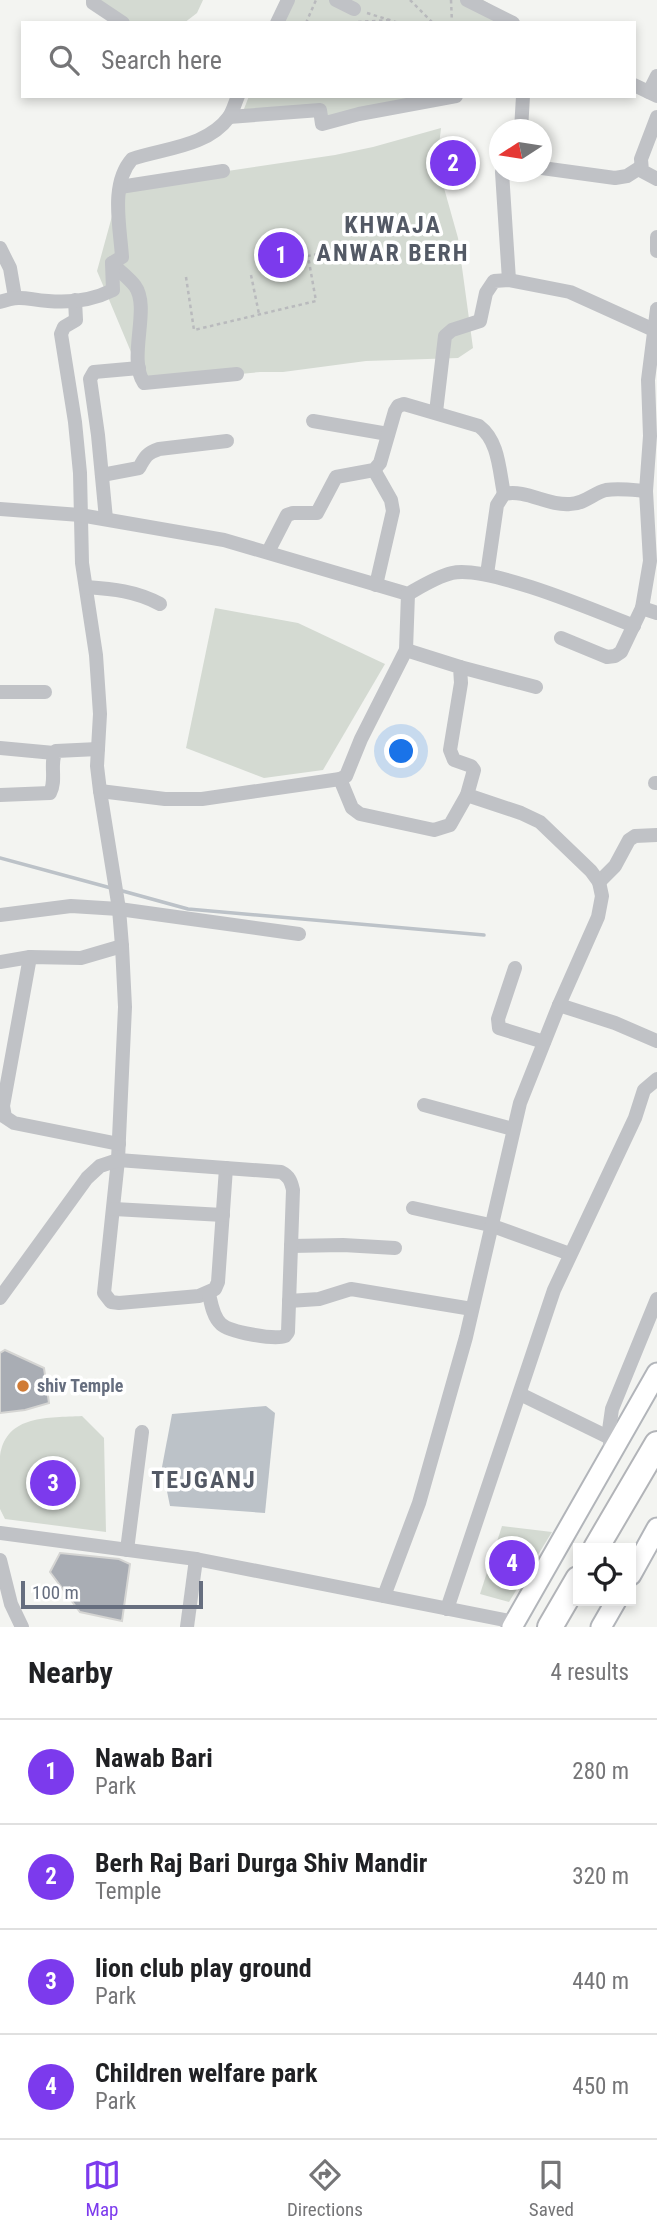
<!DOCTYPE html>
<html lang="en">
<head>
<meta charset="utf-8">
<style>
	:root { --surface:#fff; --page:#f2f2f2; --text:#202124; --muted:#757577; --line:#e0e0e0; --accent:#7c3aed }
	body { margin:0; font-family:"Roboto Condensed",sans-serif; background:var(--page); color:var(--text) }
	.controls { position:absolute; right:21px; bottom:21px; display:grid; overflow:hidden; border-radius:0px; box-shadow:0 4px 10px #0003 }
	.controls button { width:63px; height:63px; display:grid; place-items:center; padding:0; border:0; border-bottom:2px solid var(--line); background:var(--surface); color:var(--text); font:35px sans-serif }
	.compass { position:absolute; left:489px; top:119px; width:63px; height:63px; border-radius:50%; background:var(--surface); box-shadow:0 4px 10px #0003; rotate:258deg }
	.scale { position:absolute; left:21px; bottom:18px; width:182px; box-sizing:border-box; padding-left:7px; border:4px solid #666e7f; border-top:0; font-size:19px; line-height:24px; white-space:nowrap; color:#666e7f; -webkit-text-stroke:5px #fff; paint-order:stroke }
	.you { position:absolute; left:402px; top:752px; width:24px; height:24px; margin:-18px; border:5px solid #fff; border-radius:50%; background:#1a73e8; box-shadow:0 0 0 10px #1a73e833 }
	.badge { display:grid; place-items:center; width:46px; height:46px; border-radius:50%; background:var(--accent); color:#fff; font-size:23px; font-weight:700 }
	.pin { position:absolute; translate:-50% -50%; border:4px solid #fff; box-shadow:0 2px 7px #0006 }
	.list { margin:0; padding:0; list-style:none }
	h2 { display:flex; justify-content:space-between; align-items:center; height:91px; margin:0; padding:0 28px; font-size:30px }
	h2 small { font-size:23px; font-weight:400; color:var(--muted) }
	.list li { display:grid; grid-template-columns:46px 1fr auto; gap:21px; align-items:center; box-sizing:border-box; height:105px; padding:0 28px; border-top:2px solid var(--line) }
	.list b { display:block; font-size:26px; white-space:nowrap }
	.list p { margin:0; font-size:23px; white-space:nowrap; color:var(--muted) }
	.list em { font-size:23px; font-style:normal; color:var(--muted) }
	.icon { flex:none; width:38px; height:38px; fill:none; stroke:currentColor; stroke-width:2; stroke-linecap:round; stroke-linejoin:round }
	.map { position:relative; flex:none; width:657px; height:1627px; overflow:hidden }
	.search { position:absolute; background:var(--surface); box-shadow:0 4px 10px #0003; left:21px; right:21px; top:21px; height:77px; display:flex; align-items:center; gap:18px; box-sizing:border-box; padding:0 24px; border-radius:0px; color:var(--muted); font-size:26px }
	.sheet { height:511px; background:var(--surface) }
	nav { display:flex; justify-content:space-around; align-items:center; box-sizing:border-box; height:98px; border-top:2px solid var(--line); background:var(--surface); font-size:19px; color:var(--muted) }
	nav a { display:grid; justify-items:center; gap:4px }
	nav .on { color:var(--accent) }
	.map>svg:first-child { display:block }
	.green { fill:#d4dad2 }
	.water { fill:#bcc2c8 }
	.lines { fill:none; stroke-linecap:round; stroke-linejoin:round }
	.stream { stroke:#bcc2c8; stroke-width:3.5 }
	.building { fill:#a9adb4; stroke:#d5d5d3; stroke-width:2 }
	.secondary-casing { stroke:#b2b5ba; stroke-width:23 }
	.highway-casing { stroke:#b2b4b8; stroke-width:28 }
	.path { stroke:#b9babd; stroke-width:2.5; stroke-dasharray:3.5 3.5; stroke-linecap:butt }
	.street { stroke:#c0c2c6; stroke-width:14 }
	.secondary { stroke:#fff; stroke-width:19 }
	.highway { stroke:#fff; stroke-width:24 }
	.poi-dot { fill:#d07b35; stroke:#fff; stroke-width:2.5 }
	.labels { text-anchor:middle; stroke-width:7; stroke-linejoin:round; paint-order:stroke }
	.poi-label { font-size:18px; font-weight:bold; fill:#666e7f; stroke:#fff; text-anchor:start }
	.district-label { font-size:24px; font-weight:bold; letter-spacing:2px; fill:#535965; stroke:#fff }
</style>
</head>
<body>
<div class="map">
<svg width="657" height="1627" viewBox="0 0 657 1627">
	<rect width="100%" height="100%" fill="#f3f4f1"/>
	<g class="green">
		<path d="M98 0H203L197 13 184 23H123Z"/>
		<path d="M288 0H483L522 23H279Z"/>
		<path d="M249 96H460L344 118 244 109Z"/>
		<path d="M441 128 437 163 458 238 473 348 458 358 366 361 283 372H260L144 383 97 271 120 187 335 155 373 147Z"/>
		<path d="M215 608 298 623 385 664 323 770 264 778 186 748Z"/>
		<path d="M82 1416 104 1438 106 1532 5 1519 0 1509V1456C6 1414 49 1418 82 1416Z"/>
		<path d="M502 1526 552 1532 509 1602 480 1594Z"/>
	</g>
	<path class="water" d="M266 1406 275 1413 265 1513 170 1506 162 1467 172 1414Z"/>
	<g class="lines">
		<g class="stream">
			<path d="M0 858 111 888"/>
			<path d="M119 890 188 909 484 935"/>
		</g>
	</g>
	<g class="building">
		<path d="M5 1350 44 1368 49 1403 25 1410 0 1413V1353Z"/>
		<path d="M60 1553 119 1559 130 1564 122 1621 80 1612 50 1572Z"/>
	</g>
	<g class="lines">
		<g class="secondary-casing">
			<g id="secondary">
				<path d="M631 1575 657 1528"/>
				<path d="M512 1627 657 1373"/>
				<path d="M601 1627 616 1601"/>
			</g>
		</g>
		<g class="highway-casing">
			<g id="highway">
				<path d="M596 1548 657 1444"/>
				<path d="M550 1627 578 1579"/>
			</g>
		</g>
		<g class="path">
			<path d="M410 0 433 23"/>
			<path d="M451 0 452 23"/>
			<path d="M367 13 399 23"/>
			<path d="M358 22 391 20 390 23"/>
			<path d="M306 23 316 0"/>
			<path d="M251 275 259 314"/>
			<path d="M186 277 194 330 316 301 308 256 340 249"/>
		</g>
		<g class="street">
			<path d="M93 0V3L123 23"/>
			<path d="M336 0 354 9"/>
			<path d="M467 0 513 23"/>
			<path d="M277 23 288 0"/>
			<path d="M634 85 657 96"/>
			<path d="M649 92 657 76"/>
			<path d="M229 117 320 110 322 124 359 114 456 96"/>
			<path d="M657 117 641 159 642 171 657 179"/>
			<path d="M521 130 523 96"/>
			<path d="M542 168 615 178 627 176 641 167"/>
			<path d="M502 172 509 280"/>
			<path d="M120 187 223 171"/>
			<path d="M657 237V251"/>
			<path d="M0 248 10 268 15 297"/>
			<path d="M112 263C119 271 129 278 135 286 151 308 127 358 144 383L237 374"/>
			<path d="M75 300 76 320 64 327 61 334 75 422 80 473 82 563 96 655 100 714 97 766 100 791 119 909 122 946 125 1007 118 1160 104 1293 111 1302 119 1303 199 1296 215 1289 218 1282 226 1168"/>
			<path d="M0 302C23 294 27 300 48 301 70 303 93 300 113 290L112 263 122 257C120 226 110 184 132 159 164 148 207 147 229 117 233 111 235 103 238 96"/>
			<path d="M436 412 445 336 452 330 480 321 486 293 494 281 509 280 570 292 654 330"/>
			<path d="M313 421 388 434"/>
			<path d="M374 470 391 500 393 511 376 585"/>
			<path d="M102 475 139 468C145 457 147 453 159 449L227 441"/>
			<path d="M0 509 80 515 224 540 408 594C422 586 436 577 452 573 488 565 596 611 634 626"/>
			<path d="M106 519 98 435 90 379 94 372 139 368"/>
			<path d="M268 552 287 515 293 513H317L336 477 374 470 380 463 395 411 398 406 404 404 479 426C499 441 499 470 504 494"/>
			<path d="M487 574 497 505 504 494C526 489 548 506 570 504 585 504 593 493 606 490 619 488 633 490 646 491"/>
			<path d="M86 587C113 589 136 591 160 604"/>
			<path d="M642 608 650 561 646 491 650 436 648 380 657 309"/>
			<path d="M561 638 607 657 615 656 621 652 642 608 657 613"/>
			<path d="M460 667 536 687"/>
			<path d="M0 692H45"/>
			<path d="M0 748 54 753"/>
			<path d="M340 779 352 808 360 814 434 830 450 825 467 795 474 770 471 766 454 760 450 750 461 683 460 667 406 650"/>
			<path d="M655 783H657"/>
			<path d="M100 791 165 799H202L340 779 346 776 361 739 406 650 408 594"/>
			<path d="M0 795 50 793C57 780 49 763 56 751L98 749"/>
			<path d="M599 882 615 866 629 840 635 836 657 835"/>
			<path d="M0 915 71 906 119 909 299 934"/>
			<path d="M30 957 3 1106 5 1117 14 1123 119 1144"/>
			<path d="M0 962 30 957 81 958 122 946"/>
			<path d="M515 968 498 1019 499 1028 544 1042"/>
			<path d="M559 1005 615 1023 657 1041"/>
			<path d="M424 1105 513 1129"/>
			<path d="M413 1208 490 1225 570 1254"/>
			<path d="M114 1209 223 1215"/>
			<path d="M291 1246 343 1245 395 1248"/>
			<path d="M0 1298 87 1178 100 1166 118 1160 281 1172C289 1176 291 1181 293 1190L288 1332 285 1336C274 1340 229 1332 221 1324 213 1317 211 1303 209 1294"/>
			<path d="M289 1301 319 1299 351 1289 472 1309"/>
			<path d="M520 1394 610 1438"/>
			<path d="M611 1453 609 1430 612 1409 657 1299"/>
			<path d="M0 1533 196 1559 515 1622"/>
			<path d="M127 1550 142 1432"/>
			<path d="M0 1560 11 1604 22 1627"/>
			<path d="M384 1596 419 1503 466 1337 520 1103 559 1005 598 917 602 896 599 882 591 871 540 822 521 813 467 795"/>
			<path d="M447 1609 554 1290 635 1118 644 1090 657 1079"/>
			<path d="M187 1627 196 1559"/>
		</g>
		<use href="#secondary" class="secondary"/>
		<use href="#highway" class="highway"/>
	</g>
	<circle class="poi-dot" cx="23" cy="1386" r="7"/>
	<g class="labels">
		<g class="poi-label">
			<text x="37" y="1392">shiv Temple</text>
		</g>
		<g class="district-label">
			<text x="393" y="233">KHWAJA<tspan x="393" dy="28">ANWAR BERH</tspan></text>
			<text x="204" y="1488">TEJGANJ</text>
		</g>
	</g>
</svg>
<div class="controls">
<button><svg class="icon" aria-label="locate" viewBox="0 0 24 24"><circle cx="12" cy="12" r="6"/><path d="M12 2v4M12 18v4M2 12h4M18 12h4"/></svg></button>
</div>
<svg class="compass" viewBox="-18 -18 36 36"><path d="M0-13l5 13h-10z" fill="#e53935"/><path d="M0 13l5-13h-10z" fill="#757577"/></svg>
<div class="scale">100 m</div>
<div class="you"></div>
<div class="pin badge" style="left:281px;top:255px">1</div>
<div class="pin badge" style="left:453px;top:163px">2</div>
<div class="pin badge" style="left:53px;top:1483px">3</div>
<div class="pin badge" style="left:512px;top:1563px">4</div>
<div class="search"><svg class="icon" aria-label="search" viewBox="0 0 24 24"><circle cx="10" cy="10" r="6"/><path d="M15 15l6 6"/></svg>Search here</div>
</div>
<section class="sheet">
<h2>Nearby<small>4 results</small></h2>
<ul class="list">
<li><span class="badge">1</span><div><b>Nawab Bari</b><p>Park</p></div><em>280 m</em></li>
<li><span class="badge">2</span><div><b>Berh Raj Bari Durga Shiv Mandir</b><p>Temple</p></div><em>320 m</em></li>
<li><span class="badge">3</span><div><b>lion club play ground</b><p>Park</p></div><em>440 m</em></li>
<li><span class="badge">4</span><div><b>Children welfare park</b><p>Park</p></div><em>450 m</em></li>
</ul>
</section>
<nav>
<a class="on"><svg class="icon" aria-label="map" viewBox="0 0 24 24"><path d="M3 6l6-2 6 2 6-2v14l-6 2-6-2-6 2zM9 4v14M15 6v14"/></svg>Map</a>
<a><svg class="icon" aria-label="directions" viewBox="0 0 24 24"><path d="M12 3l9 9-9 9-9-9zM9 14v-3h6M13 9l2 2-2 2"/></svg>Directions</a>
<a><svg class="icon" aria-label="saved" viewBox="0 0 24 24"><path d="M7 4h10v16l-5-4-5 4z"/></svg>Saved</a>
</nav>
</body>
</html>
